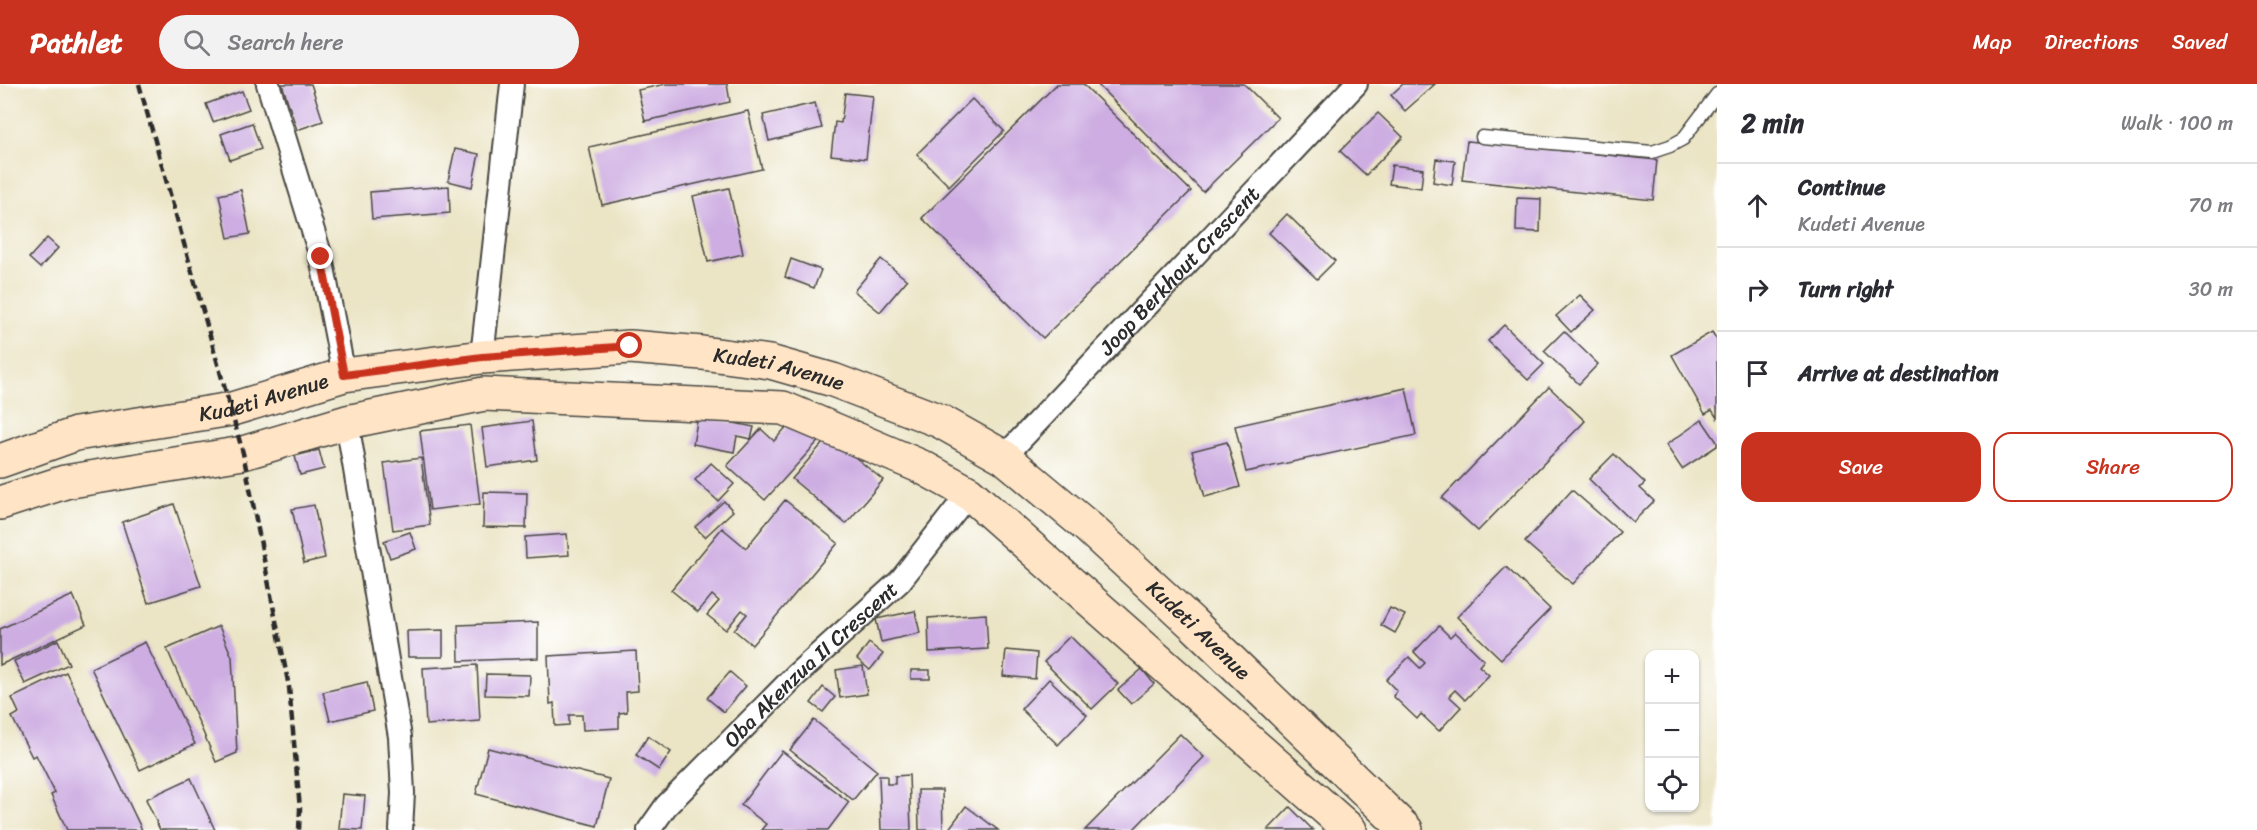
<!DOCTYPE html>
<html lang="en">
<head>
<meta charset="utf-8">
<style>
	:root { --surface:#fff; --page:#f2f2f3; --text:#2b2b33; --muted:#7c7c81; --line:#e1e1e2; --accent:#c8321e }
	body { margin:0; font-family:Sriracha,sans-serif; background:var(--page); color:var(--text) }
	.controls { position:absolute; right:18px; bottom:18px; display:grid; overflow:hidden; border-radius:12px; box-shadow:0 2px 4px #0004 }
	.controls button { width:54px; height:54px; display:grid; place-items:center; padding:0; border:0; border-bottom:2px solid var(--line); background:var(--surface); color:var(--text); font:30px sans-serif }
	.stop { position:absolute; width:18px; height:18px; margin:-14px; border:4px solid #c8321e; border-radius:50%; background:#fff }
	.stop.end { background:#c8321e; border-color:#fff; box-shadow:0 2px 6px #0008 }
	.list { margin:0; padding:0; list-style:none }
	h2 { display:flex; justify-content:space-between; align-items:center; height:78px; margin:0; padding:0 24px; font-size:26px }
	h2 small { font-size:20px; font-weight:400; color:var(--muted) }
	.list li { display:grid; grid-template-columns:39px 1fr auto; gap:18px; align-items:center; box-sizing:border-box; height:84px; padding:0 24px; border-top:2px solid var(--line) }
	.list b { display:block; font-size:22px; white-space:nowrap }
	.list p { margin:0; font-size:20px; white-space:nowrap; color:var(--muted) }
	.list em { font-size:20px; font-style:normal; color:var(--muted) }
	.actions { display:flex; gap:12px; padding:18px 24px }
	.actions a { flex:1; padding:14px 0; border:2px solid var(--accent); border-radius:18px; text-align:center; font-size:21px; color:var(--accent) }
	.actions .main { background:var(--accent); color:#fff }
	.icon { flex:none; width:33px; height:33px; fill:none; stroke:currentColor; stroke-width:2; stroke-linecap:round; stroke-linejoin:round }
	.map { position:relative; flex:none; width:1717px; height:746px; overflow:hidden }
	header { display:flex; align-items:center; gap:36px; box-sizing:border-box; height:84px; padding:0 30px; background:var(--accent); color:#fff }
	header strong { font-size:28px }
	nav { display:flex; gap:33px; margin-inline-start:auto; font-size:21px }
	.search { width:420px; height:54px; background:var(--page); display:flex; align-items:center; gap:15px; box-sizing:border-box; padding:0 21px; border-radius:33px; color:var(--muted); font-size:22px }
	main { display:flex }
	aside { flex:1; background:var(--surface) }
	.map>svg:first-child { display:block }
	.building { fill:#ceaee2 }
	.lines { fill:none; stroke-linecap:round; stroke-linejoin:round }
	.lane-casing { stroke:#484742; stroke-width:15 }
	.street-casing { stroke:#484742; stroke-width:26 }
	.secondary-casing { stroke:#484742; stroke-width:36 }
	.lane { stroke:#fff; stroke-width:12 }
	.street { stroke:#fff; stroke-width:22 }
	.secondary { stroke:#ffe4c6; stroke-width:33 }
	.rail { stroke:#2b2b2b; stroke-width:4.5; stroke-dasharray:9 4.5; stroke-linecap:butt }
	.route { stroke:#c8321e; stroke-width:8 }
	.labels { text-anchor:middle; stroke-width:6; stroke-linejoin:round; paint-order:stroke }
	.street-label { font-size:21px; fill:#2b2b2b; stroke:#fff }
</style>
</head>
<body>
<header>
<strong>Pathlet</strong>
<div class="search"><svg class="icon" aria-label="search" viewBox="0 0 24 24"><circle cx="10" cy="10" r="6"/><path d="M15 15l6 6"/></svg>Search here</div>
<nav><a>Map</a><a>Directions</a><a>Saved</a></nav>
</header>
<main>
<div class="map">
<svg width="1717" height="746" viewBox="0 0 1717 746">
	<rect width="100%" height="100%" fill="#fff"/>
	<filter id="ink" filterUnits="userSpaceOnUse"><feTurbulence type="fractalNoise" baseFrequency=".0167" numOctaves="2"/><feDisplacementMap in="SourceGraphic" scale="12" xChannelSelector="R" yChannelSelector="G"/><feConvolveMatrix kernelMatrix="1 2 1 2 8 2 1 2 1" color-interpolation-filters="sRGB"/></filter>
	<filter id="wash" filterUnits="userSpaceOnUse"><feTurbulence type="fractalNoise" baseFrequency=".008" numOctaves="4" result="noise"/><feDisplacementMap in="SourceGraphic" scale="24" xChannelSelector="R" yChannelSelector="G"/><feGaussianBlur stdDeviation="1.35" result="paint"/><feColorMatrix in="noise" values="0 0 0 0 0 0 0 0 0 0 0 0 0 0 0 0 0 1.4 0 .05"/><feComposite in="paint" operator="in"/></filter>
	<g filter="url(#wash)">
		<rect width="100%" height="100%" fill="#ebe4c5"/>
		<g id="blocks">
			<g class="building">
				<path d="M282 0H311L323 37 297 46Z"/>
				<path d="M666 0H727L730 18 645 37 638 6Z"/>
				<path d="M1057 0H1083L1191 107 1043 254 922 134Z"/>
				<path d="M1097 0H1244L1278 34 1203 108Z"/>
				<path d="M1403 0H1435L1405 27 1391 11Z"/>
				<path d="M242 7 249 25 213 38 206 20Z"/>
				<path d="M845 9 873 12 866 75 831 71 835 38 841 39Z"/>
				<path d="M972 15 1004 47 949 102 917 70Z"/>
				<path d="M815 19 822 44 769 57 763 31Z"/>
				<path d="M748 27 762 85 602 121 589 63Z"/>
				<path d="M1378 29 1403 53 1366 91 1340 67Z"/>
				<path d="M252 39 261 65 230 76 221 50Z"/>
				<path d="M1467 57 1657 76 1653 116 1462 96Z"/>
				<path d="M455 65 479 70 472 103 448 97Z"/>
				<path d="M1436 75 1455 77 1452 101 1433 98Z"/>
				<path d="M1392 81 1423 85 1421 104 1389 100Z"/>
				<path d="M449 102 450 129 372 135 370 108Z"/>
				<path d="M729 104 743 170 708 178 693 112Z"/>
				<path d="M241 106 250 150 228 154 219 111Z"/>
				<path d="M1517 114 1541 115 1540 148 1516 147Z"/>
				<path d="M1287 130 1335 177 1317 195 1269 149Z"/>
				<path d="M47 154 58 164 40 184 29 174Z"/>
				<path d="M791 175 821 186 814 204 785 193Z"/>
				<path d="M881 175 907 196 880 228 854 207Z"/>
				<path d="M1580 211 1595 226 1571 248 1556 232Z"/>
				<path d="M1504 241 1544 280 1528 296 1488 257Z"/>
				<path d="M1564 247 1598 280 1579 300 1544 267Z"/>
				<path d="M1712 248 1717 256V334L1712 326 1705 330 1672 271Z"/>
				<path d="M1549 303 1585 337 1478 447 1442 414Z"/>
				<path d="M1406 304 1416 351 1246 388 1235 342Z"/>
				<path d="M797 331 822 353 765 416 727 382 761 345 774 357Z"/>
				<path d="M698 332 754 343 751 355 737 352 734 368 693 360Z"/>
				<path d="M1702 336 1717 358V362L1682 385 1666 361Z"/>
				<path d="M532 337 537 376 487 383 482 344Z"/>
				<path d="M470 341 480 420 430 426 420 347Z"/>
				<path d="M829 352 883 396 846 440 792 395Z"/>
				<path d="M1227 358 1240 403 1205 413 1192 367Z"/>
				<path d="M319 366 324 385 300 391 295 372Z"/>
				<path d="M1614 370 1645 399 1640 404 1654 417 1633 438 1589 395Z"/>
				<path d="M421 374 430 441 393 446 384 379Z"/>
				<path d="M711 379 734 400 718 417 695 396Z"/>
				<path d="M1572 406 1620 448 1573 500 1525 458Z"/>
				<path d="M484 408 527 409 526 444 483 443Z"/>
				<path d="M785 416 838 459 752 561 734 546 747 530 742 526 726 546 707 531 719 517 712 511 698 528 671 506 722 444 746 464Z"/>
				<path d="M724 417 733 427 705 453 695 443Z"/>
				<path d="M174 420 201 502 148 519 122 438Z"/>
				<path d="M314 421 325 474 304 479 292 425Z"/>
				<path d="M410 448 416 465 390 474 384 457Z"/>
				<path d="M567 450 569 471 526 474 525 453Z"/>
				<path d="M1506 483 1550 525 1501 575 1457 533Z"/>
				<path d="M73 511 86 541 0 581V545Z"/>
				<path d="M1390 524 1405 531 1395 549 1381 541Z"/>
				<path d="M915 527 920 549 881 558 876 535Z"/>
				<path d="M986 530 988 565 929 568 928 534Z"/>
				<path d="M538 538V574L459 577 458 541Z"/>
				<path d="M219 542 232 573 237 669 216 678 167 565Z"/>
				<path d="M1439 542 1450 553 1455 548 1484 576 1479 582 1489 591 1465 616 1455 606 1449 612 1461 623 1439 647 1421 630 1417 635 1393 612 1397 607 1386 596 1409 573 1420 584 1425 579 1414 568Z"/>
				<path d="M443 546V573H408L407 547Z"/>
				<path d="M1070 552 1118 600 1092 625 1044 578Z"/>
				<path d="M58 556 69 580 25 600 14 577Z"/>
				<path d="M145 558 195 660 140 686 91 584Z"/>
				<path d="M869 559 883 570 870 586 857 575Z"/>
				<path d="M1006 566 1037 569 1035 595 1003 592Z"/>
				<path d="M636 567 638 607 626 608 627 628 619 629V644L583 646 582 631H569V641L555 642 554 619 550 620 548 572Z"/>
				<path d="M477 581 480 637 426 641 423 584Z"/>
				<path d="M863 582 867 610 840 614 836 586Z"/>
				<path d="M1142 585 1154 600 1131 620 1118 606Z"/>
				<rect x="911" y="586" width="19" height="9"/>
				<path d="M66 588 142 746H67L51 711 55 709 36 671 32 673 12 633 19 629 12 614Z"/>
				<path d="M730 588 746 602 724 628 707 614Z"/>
				<path d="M486 590 530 591 529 612 485 611Z"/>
				<path d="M1049 595 1087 631 1058 661 1021 625Z"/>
				<path d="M367 598 373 627 330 637 323 608Z"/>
				<path d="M823 603 835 613 823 628 811 619Z"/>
				<path d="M814 636 877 687 853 716 790 666Z"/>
				<path d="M1180 650 1204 673 1133 746H1085Z"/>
				<path d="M648 652 671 668 659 686 636 671Z"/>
				<path d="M488 664 609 695 597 742 476 710Z"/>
				<path d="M782 667 849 718 828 746H761L766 740 741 721Z"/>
				<path d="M909 691 911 746H881L879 692H887V700H895V692Z"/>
				<path d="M191 694 215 746H160L146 715Z"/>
				<path d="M918 706H942L943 746H919Z"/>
				<path d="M342 710 365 712 362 746 339 745Z"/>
				<path d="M966 722 998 746H948Z"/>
				<path d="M1290 723 1313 746H1268Z"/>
			</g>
		</g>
	</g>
	<g filter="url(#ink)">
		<use href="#blocks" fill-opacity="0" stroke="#484742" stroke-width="1.5"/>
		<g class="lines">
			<g class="lane-casing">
				<path id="lane" d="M1482 53 1652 68 1670 62 1683 55 1717 10"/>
			</g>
			<g class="street-casing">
				<g id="street">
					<path d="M268 0 321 173 344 291"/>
					<path d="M482 273 512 0"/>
					<path d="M347 338 400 653 403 709 401 746"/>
					<path id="s1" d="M1004 373 1356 0"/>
					<path id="s2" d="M649 746 666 722 795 592 900 497 969 409"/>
				</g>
			</g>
			<g class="secondary-casing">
				<g id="secondary">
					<path id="s3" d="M0 377 76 350 232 325 344 291 482 273 630 263 702 269 770 278 833 296 940 337 1004 373 1089 444 1192 539 1406 746"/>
					<path d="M0 419 65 398 243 369 347 338 484 310 783 324 922 383 969 409 1350 746"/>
				</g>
			</g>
			<use href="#lane" class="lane"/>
			<use href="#street" class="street"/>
			<use href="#secondary" class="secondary"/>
			<path class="rail" d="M139 0 243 369 289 603 300 725 299 746"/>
		</g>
	</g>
	<g class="lines" filter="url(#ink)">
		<path class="route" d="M321 173 344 291 482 273 630 262"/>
	</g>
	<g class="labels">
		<g class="street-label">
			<text dy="7" stroke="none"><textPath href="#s1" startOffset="256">Joop Berkhout Crescent</textPath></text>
			<text dy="7" stroke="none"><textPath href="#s3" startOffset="794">Kudeti Avenue</textPath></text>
			<text dy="7" stroke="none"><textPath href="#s3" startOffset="272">Kudeti Avenue</textPath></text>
			<text dy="7" stroke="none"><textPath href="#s3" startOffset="1298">Kudeti Avenue</textPath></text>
			<text dy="7" stroke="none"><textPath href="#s2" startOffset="232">Oba Akenzua II Crescent</textPath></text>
		</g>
	</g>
</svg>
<div class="controls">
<button>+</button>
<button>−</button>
<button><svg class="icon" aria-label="locate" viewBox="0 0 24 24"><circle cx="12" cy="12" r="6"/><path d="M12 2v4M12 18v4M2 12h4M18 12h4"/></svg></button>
</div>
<div class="stop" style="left:630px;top:262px"></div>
<div class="stop end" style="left:321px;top:173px"></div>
</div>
<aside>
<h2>2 min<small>Walk · 100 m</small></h2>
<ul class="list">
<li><svg class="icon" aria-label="ahead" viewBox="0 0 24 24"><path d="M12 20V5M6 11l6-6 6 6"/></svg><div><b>Continue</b><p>Kudeti Avenue</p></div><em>70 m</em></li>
<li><svg class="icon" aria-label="right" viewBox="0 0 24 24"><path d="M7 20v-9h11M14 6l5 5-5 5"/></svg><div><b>Turn right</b></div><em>30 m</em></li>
<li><svg class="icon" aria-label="arrive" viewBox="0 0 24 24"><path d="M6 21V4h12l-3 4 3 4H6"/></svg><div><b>Arrive at destination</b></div></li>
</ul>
<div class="actions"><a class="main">Save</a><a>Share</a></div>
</aside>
</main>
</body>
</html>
